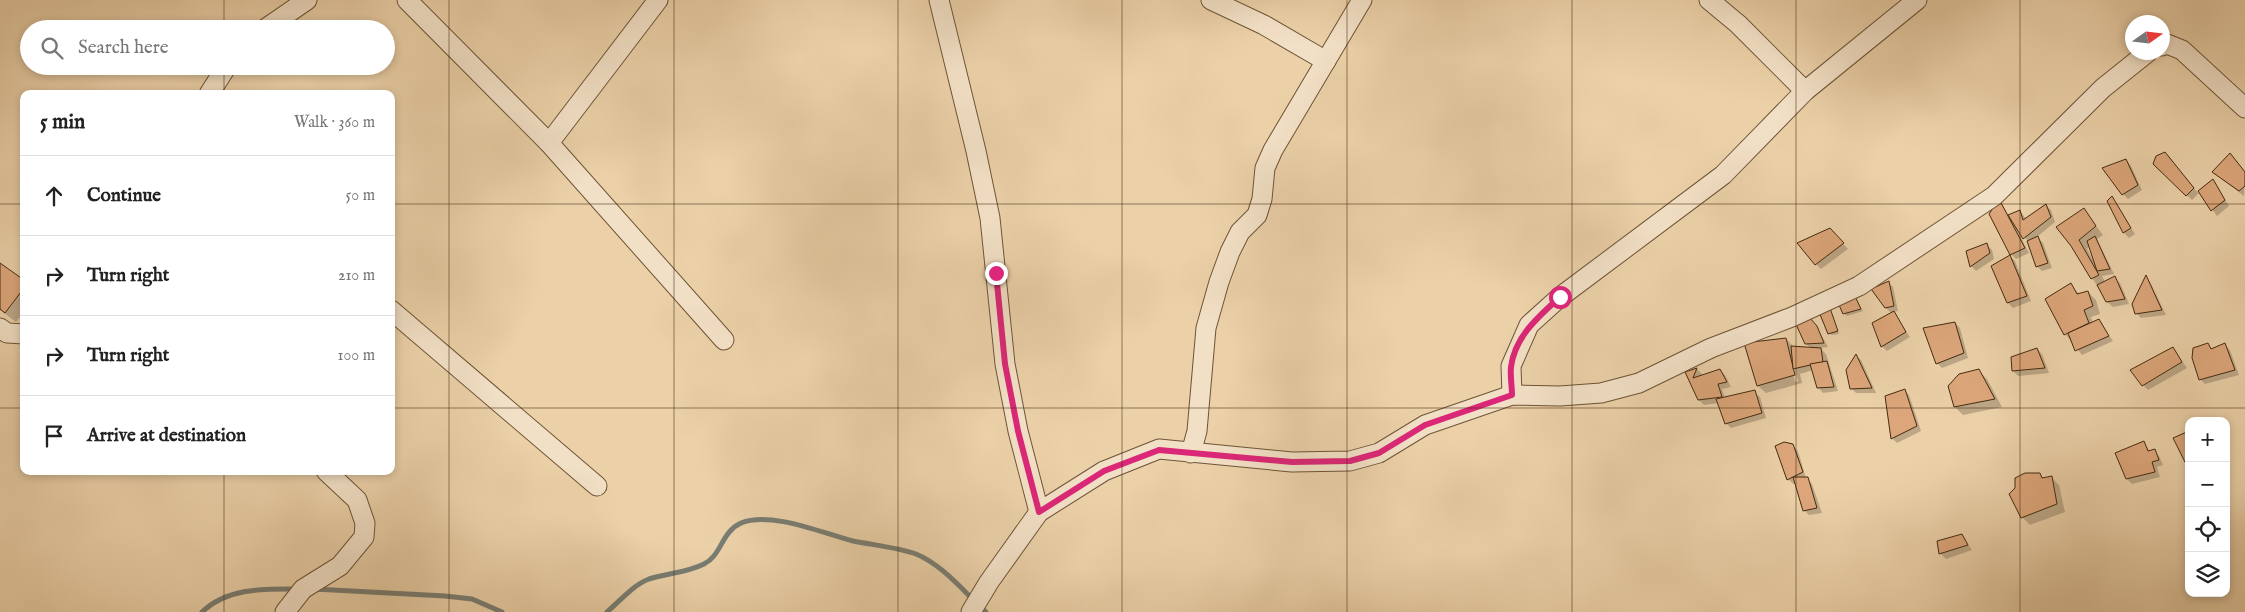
<!DOCTYPE html>
<html lang="en">
<head>
<meta charset="utf-8">
<style>
	:root { --surface:#fff; --page:#f2f2f2; --text:#222; --muted:#767676; --line:#e0e0e0 }
	body { margin:0; font-family:"IM FELL English",serif; background:var(--page); color:var(--text) }
	.controls { position:absolute; right:15px; bottom:15px; display:grid; overflow:hidden; border-radius:10px; box-shadow:0 2px 8px #0003 }
	.controls button { width:45px; height:45px; display:grid; place-items:center; padding:0; border:0; border-bottom:1px solid var(--line); background:var(--surface); color:var(--text); font:25px sans-serif }
	.compass { position:absolute; left:2125px; top:15px; width:45px; height:45px; border-radius:50%; background:var(--surface); box-shadow:0 2px 8px #0003; rotate:76deg }
	.stop { position:absolute; width:15px; height:15px; margin:-11px; border:4px solid #db2777; border-radius:50%; background:#fff }
	.stop.end { background:#db2777; border-color:#fff; box-shadow:0 1px 5px #0008 }
	.list { margin:0; padding:0; list-style:none }
	h2 { display:flex; justify-content:space-between; align-items:center; height:65px; margin:0; padding:0 20px; font-size:21px }
	h2 small { font-size:16px; font-weight:400; color:var(--muted) }
	.list li { display:grid; grid-template-columns:32px 1fr auto; gap:15px; align-items:center; box-sizing:border-box; height:80px; padding:0 20px; border-top:1px solid var(--line) }
	.list b { display:block; font-size:19px; white-space:nowrap }
	.list em { font-size:16px; font-style:normal; color:var(--muted) }
	.icon { flex:none; width:28px; height:28px; fill:none; stroke:currentColor; stroke-width:2; stroke-linecap:round; stroke-linejoin:round }
	.map { position:relative; flex:none; width:2245px; height:612px; overflow:hidden }
	.search { position:absolute; background:var(--surface); box-shadow:0 2px 8px #0003; left:20px; top:20px; width:375px; height:55px; display:flex; align-items:center; gap:12px; box-sizing:border-box; padding:0 18px; border-radius:28px; color:var(--muted); font-size:19px }
	.panel { position:absolute; background:var(--surface); box-shadow:0 2px 8px #0003; left:20px; top:90px; width:375px; height:385px; border-radius:10px }
	.map>svg:first-child { display:block }
	.shadow { fill:#0003; fill-rule:evenodd }
	.lines { fill:none; stroke-linecap:round; stroke-linejoin:round }
	.stream { stroke:#797d72; stroke-width:5 }
	.building { fill:#dca67a; stroke:#442a10 }
	.street-casing { stroke:#6e5436; stroke-width:21 }
	.street { stroke:#f2e0c6; stroke-width:19 }
	.route { stroke:#db2777; stroke-width:6 }
	.grid { fill:none; stroke:#442a10; stroke-width:1; stroke-opacity:0.55 }
</style>
</head>
<body>
<div class="map">
<svg width="2245" height="612" viewBox="0 0 2245 612">
	<rect width="100%" height="100%" fill="#ebd0a8"/>
	<filter id="stains"><feTurbulence type="fractalNoise" baseFrequency=".004" numOctaves="4"/><feColorMatrix values="0 0 0 0 .2 0 0 0 0 .09 0 0 0 0 .02 0 0 0 .5 -.17"/></filter>
	<radialGradient id="worn" r=".72"><stop offset=".6" stop-color="#630" stop-opacity="0"/><stop offset="1" stop-color="#630" stop-opacity=".3"/></radialGradient>
	<g class="shadow">
		<path d="M2170 159 2198 193 2213 180 2229 206 2217 216 2200 192 2192 200 2154 164Z"/>
		<path d="M2126 160 2131 166 2142 190 2128 199 2123 194Z"/>
		<path d="M2245 173 2244 196 2219 177Z"/>
		<path d="M2112 198 2135 234 2129 238 2124 233 2109 201Z"/>
		<path d="M2000 201 2009 216 2020 211 2026 219 2046 205 2051 210 2055 222 2037 237 2043 243 2052 268 2042 271 2037 266 2029 243 2019 229 2017 230 2029 253 2016 259 2011 254Z"/>
		<path d="M2084 210 2103 235 2097 239 2114 274 2102 276 2105 282 2114 278 2120 283 2129 304 2113 307 2107 302 2072 245ZM2090 246 2094 262 2087 249Z"/>
		<path d="M1830 230 1848 249 1821 269 1816 264Z"/>
		<path d="M1987 245 1992 250 1994 259 1976 271 1971 266Z"/>
		<path d="M2010 256 2015 261 2031 301 2013 308 2008 303 1993 267Z"/>
		<path d="M0 264 24 282V312L16 322 0 310Z"/>
		<path d="M2146 278 2150 282 2166 315 2141 318 2136 313Z"/>
		<path d="M1888 282 1893 287 1898 311 1893 312 1910 337 1887 351 1882 346 1892 314 1885 307Z"/>
		<path d="M2071 285 2080 295 2088 292 2096 300 2100 314 2091 317 2093 323 2099 321 2113 341 2082 355 2066 335 2074 331 2073 329 2065 334Z"/>
		<path d="M1854 297 1863 311 1847 316 1844 313Z"/>
		<path d="M1829 309 1839 334 1832 335 1829 333Z"/>
		<path d="M1955 323 1960 328 1968 358 1942 368 1937 363Z"/>
		<path d="M1815 324 1828 347 1820 348 1826 354 1838 391 1823 393 1818 387 1813 370 1800 374 1802 383 1766 393 1758 386 1786 339 1794 347 1811 348 1806 344ZM1792 365 1795 368 1798 381 1795 382Z"/>
		<path d="M2208 345 2213 350 2225 345 2230 350 2239 375 2205 384 2200 379Z"/>
		<path d="M2173 348 2187 368 2148 390 2143 385Z"/>
		<path d="M2037 349 2042 354 2049 373 2018 376 2013 371Z"/>
		<path d="M1856 356 1861 360 1876 393H1856L1851 388Z"/>
		<path d="M1697 369 1702 374 1701 377 1720 370 1725 375 1731 387 1722 389 1725 398 1754 392 1760 397 1766 418 1731 428 1726 423 1719 403 1704 405 1699 400 1687 372Z"/>
		<path d="M1979 371 1987 379 2002 407 1963 415 1955 407 1949 387Z"/>
		<path d="M1904 390 1909 395 1921 431 1897 443 1892 438Z"/>
		<path d="M2144 442 2150 452 2154 451 2159 456 2163 465 2157 467 2160 477 2132 484 2127 479Z"/>
		<path d="M1792 445 1798 451 1806 478 1812 484 1822 513 1809 515 1804 510 1796 483 1793 484 1788 479Z"/>
		<path d="M2039 474 2044 479 2052 478 2059 485 2065 512 2030 525 2022 517Z"/>
		<path d="M1962 535 1972 550 1946 559 1941 554 1938 542Z"/>
	</g>
	<g class="lines">
		<g class="stream">
			<path d="M314 589 445 596 472 599 502 612"/>
			<path d="M202 612C228 587 265 589 298 589"/>
			<path d="M607 612C620 601 633 585 649 579 668 573 686 573 704 564 722 555 721 532 741 523 771 511 822 533 853 541 873 545 896 547 916 554 943 565 965 593 986 612"/>
		</g>
	</g>
	<g class="building">
		<path d="M2165 152 2194 188 2186 196 2153 164 2156 156Z"/>
		<path d="M2230 153 2245 172V186L2239 191 2212 172Z"/>
		<path d="M2126 159 2138 185 2122 195 2102 168Z"/>
		<path d="M2213 179 2225 200 2211 211 2198 191Z"/>
		<path d="M2112 196 2131 228 2123 233 2107 201Z"/>
		<path d="M1999 199 2025 248 2010 255 1989 214Z"/>
		<path d="M2046 204 2051 217 2023 239 2008 215 2020 210 2023 220Z"/>
		<path d="M2084 208 2096 226 2079 240 2099 275 2091 279 2071 246 2056 227Z"/>
		<path d="M1830 228 1844 243 1815 265 1797 243Z"/>
		<path d="M2038 236 2048 263 2036 267 2027 241Z"/>
		<path d="M2095 236 2110 269 2097 271 2087 241Z"/>
		<path d="M1987 243 1990 253 1970 267 1966 251Z"/>
		<path d="M2010 255 2027 296 2007 303 1991 266Z"/>
		<path d="M0 263 24 280V288L5 313 0 309Z"/>
		<path d="M2146 275 2162 310 2135 314 2132 304Z"/>
		<path d="M2115 276 2125 299 2106 302 2097 285Z"/>
		<path d="M1889 281 1894 306 1885 308 1871 289Z"/>
		<path d="M2071 283 2077 294 2088 291 2093 306 2084 310 2089 323 2064 335 2045 299Z"/>
		<path d="M1855 296 1861 309 1843 314 1839 305Z"/>
		<path d="M1830 308 1838 331 1828 334 1819 312Z"/>
		<path d="M1894 311 1906 332 1881 347 1872 323Z"/>
		<path d="M1810 318 1817 326 1824 343 1805 344 1794 320Z"/>
		<path d="M2099 319 2109 336 2075 351 2068 333Z"/>
		<path d="M1955 322 1964 353 1936 364 1923 328Z"/>
		<path d="M1786 338 1795 375 1757 386 1744 343Z"/>
		<path d="M2208 343 2211 349 2225 343 2235 370 2199 380 2192 358 2193 348Z"/>
		<path d="M1791 346 1821 348 1823 362 1793 369Z"/>
		<path d="M2173 347 2182 362 2142 386 2130 370Z"/>
		<path d="M2037 348 2045 368 2012 371 2011 357Z"/>
		<path d="M1856 354 1872 388 1850 389 1846 370Z"/>
		<path d="M1827 361 1834 387 1817 388 1810 364Z"/>
		<path d="M1697 368 1693 378 1720 369 1727 382 1718 384 1722 397 1698 400 1685 372Z"/>
		<path d="M1979 369 1995 399 1954 407 1948 386 1959 374Z"/>
		<path d="M1905 389 1917 426 1891 439 1885 396Z"/>
		<path d="M1755 390 1762 413 1725 424 1716 399Z"/>
		<path d="M2189 431V464L2187 466 2173 438Z"/>
		<path d="M2144 441 2148 451 2155 449 2159 460 2152 462 2155 472 2126 479 2115 453Z"/>
		<path d="M1784 442 1793 444 1803 472 1787 480 1775 446Z"/>
		<path d="M2025 473H2040L2042 478 2052 476 2057 504 2021 518 2009 494 2015 488V478Z"/>
		<path d="M1793 477H1808L1817 508 1803 511Z"/>
		<path d="M1962 534 1968 545 1939 554 1937 541Z"/>
	</g>
	<g class="lines">
		<g class="street-casing">
			<g id="street">
				<path d="M407 0 549 143 724 340"/>
				<path d="M939 0 976 151 990 218 1005 364 1018 431 1039 512"/>
				<path d="M1211 0 1264 25 1326 61"/>
				<path d="M1709 0 1738 24 1805 91"/>
				<path d="M265 29 307 0"/>
				<path d="M2162 46 2167 44 2182 50 2245 108"/>
				<path d="M209 94 227 66"/>
				<path d="M549 143 658 0"/>
				<path d="M391 310 597 486"/>
				<path d="M0 328 7 333 24 334"/>
				<path d="M1512 395 1511 366 1529 325 1560 297 1723 175 1805 91 1917 0"/>
				<path d="M1191 453 1197 431 1206 328 1219 282 1230 252 1240 232 1257 215 1262 199 1265 168 1273 150 1362 0"/>
				<path d="M285 612 303 589 340 566 364 537 365 523 357 500 326 471"/>
				<path d="M971 612 989 582 1039 512 1104 471 1159 449 1292 462 1350 461 1379 453 1425 425 1512 395 1560 396 1601 393 1639 383 1711 348 1792 317 1859 286 1994 196 2103 88 2148 52"/>
			</g>
		</g>
		<use href="#street" class="street"/>
	</g>
	<g class="lines">
		<path class="route" d="M996 273 1005 364 1018 431 1039 512 1104 471 1159 450 1292 462 1350 461 1379 453 1425 425 1512 395C1512 386 1510 376 1511 367 1515 336 1539 316 1560 297"/>
	</g>
	<path class="grid" d="M224 0V29M449 0V612M674 0V612M898 0V612M1122 0V612M1347 0V612M1572 0V612M1796 0V612M2020 0V612M224 66V94M0 204H24M391 204H2245M0 408H24M391 408H2245M224 471V612"/>
	<rect width="100%" height="100%" filter="url(#stains)"/>
	<rect width="100%" height="100%" fill="url(#worn)"/>
</svg>
<div class="controls">
<button>+</button>
<button>−</button>
<button><svg class="icon" aria-label="locate" viewBox="0 0 24 24"><circle cx="12" cy="12" r="6"/><path d="M12 2v4M12 18v4M2 12h4M18 12h4"/></svg></button>
<button><svg class="icon" aria-label="layers" viewBox="0 0 24 24"><path d="M12 4l9 5-9 5-9-5zM3 14l9 5 9-5"/></svg></button>
</div>
<svg class="compass" viewBox="-18 -18 36 36"><path d="M0-13l5 13h-10z" fill="#e53935"/><path d="M0 13l5-13h-10z" fill="#767676"/></svg>
<div class="stop" style="left:1560px;top:297px"></div>
<div class="stop end" style="left:996px;top:273px"></div>
<div class="search"><svg class="icon" aria-label="search" viewBox="0 0 24 24"><circle cx="10" cy="10" r="6"/><path d="M15 15l6 6"/></svg>Search here</div>
<section class="panel">
<h2>5 min<small>Walk · 360 m</small></h2>
<ul class="list">
<li><svg class="icon" aria-label="ahead" viewBox="0 0 24 24"><path d="M12 20V5M6 11l6-6 6 6"/></svg><div><b>Continue</b></div><em>50 m</em></li>
<li><svg class="icon" aria-label="right" viewBox="0 0 24 24"><path d="M7 20v-9h11M14 6l5 5-5 5"/></svg><div><b>Turn right</b></div><em>210 m</em></li>
<li><svg class="icon" aria-label="right" viewBox="0 0 24 24"><path d="M7 20v-9h11M14 6l5 5-5 5"/></svg><div><b>Turn right</b></div><em>100 m</em></li>
<li><svg class="icon" aria-label="arrive" viewBox="0 0 24 24"><path d="M6 21V4h12l-3 4 3 4H6"/></svg><div><b>Arrive at destination</b></div></li>
</ul>
</section>
</div>
</body>
</html>
